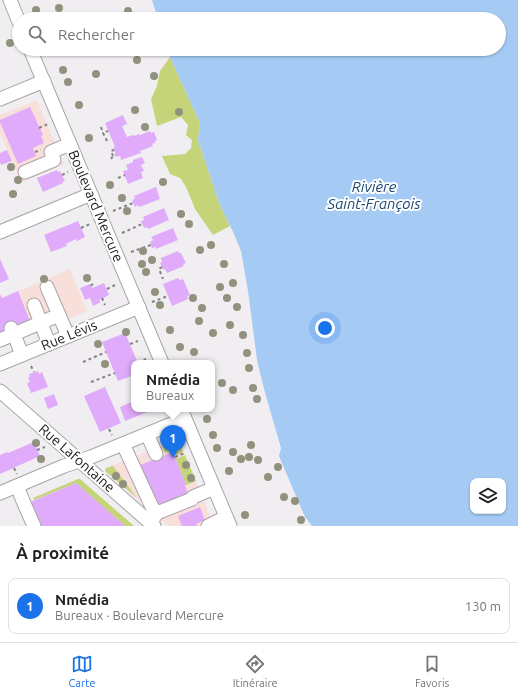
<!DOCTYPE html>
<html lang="fr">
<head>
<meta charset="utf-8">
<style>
	:root { --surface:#fff; --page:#f6f6f6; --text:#222; --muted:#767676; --line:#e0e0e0; --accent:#1a73e8 }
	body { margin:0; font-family:Ubuntu,sans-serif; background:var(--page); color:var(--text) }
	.controls { position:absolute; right:12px; bottom:12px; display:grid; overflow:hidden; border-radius:8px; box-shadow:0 1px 3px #0004 }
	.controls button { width:36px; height:36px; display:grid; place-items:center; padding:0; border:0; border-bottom:1px solid var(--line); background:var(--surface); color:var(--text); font:20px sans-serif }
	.you { position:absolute; left:325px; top:328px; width:14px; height:14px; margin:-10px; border:3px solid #fff; border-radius:50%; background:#1a73e8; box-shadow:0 0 0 6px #1a73e833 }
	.badge { display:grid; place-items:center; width:26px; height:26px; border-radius:50%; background:var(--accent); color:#fff; font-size:13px; font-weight:700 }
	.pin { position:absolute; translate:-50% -33px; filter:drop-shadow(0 1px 2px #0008) }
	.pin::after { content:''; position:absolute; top:21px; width:14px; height:12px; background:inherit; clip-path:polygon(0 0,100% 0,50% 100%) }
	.popup { position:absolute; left:131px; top:360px; width:84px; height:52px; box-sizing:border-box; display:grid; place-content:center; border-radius:8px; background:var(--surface); filter:drop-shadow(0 1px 3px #0005); font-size:13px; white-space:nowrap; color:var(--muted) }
	.popup b { font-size:15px; color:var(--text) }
	.popup::after { content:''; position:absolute; left:50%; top:100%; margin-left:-8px; border:8px solid transparent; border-top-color:var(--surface) }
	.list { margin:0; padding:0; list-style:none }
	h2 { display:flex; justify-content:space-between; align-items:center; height:52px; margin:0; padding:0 16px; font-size:17px }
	h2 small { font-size:13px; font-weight:400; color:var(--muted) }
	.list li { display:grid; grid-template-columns:26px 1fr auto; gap:12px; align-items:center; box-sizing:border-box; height:56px; margin:0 8px 8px; padding:0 8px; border:1px solid var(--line); border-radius:8px }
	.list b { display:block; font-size:15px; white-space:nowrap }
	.list p { margin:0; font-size:13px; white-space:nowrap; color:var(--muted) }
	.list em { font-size:13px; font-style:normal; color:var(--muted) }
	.icon { flex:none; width:22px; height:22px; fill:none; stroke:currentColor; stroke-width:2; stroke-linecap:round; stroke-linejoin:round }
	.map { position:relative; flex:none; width:518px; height:526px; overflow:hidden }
	.search { position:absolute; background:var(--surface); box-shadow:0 1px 3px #0004; left:12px; right:12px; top:12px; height:44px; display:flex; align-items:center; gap:10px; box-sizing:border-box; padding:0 14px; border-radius:22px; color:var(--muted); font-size:15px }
	.sheet { height:116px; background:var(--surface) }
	nav { display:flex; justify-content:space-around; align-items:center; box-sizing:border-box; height:56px; border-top:1px solid var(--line); background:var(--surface); font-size:11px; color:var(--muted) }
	nav a { display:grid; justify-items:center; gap:2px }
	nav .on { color:var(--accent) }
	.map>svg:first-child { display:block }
	.commercial { fill:#f9dfd9 }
	.green { fill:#c5d479 }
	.water { fill:#a5cbf5; fill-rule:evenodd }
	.building { fill:#dfabfa }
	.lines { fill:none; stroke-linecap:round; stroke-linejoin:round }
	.minor-casing { stroke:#a8a5a9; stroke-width:15 }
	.path { stroke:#848285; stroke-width:2; stroke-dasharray:3 3; stroke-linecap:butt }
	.minor { stroke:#fff; stroke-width:13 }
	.tree { fill:#91927e }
	.labels { text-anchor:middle; stroke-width:4; stroke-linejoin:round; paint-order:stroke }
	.street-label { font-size:14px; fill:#1a191b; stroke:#fff }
	.water-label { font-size:15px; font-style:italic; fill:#174470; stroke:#fff }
</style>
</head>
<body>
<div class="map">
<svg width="518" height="526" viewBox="0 0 518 526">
	<rect width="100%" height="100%" fill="#f1eef2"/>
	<g class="commercial">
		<path d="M35 101H37L64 164 21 183 0 133V115Z"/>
		<path d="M70 269 87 311 0 348V299Z"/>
		<path d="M176 440 179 441 214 526H168L105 471 106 468Z"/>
	</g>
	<g class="green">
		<path d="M170 57 200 123 198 140 219 203 230 226 213 235 195 209 186 187 180 178 170 174 162 156 185 154 191 148 192 140 186 135 188 125 181 117 157 126 151 99 157 86 160 71Z"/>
		<path d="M176 440 179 441 183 452 176 455 173 449 165 453 162 446Z"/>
		<path d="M185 455 196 481 186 485 176 459Z"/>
		<path d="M113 466 137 498 105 471 106 468Z"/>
		<path d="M78 479H80L134 526H125L76 483 34 500 33 498Z"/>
	</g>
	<path class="water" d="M152 0H518V526H312L305 517 279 456 281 448 264 389 257 360 248 291 241 251 234 234 219 203 198 140 200 123 170 57 168 49H499V19H158ZM473 481H503V511H473Z"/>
	<g class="building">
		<path d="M30 107 43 135 41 136 44 143 33 148 36 156 18 164 0 122V120Z"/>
		<path d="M123 115 127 124 122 126 127 137 133 135 134 136 139 134 140 135 150 131 151 133 154 132 157 140 155 141 156 142 152 144 153 146 140 151 141 153 121 160 120 156 117 157 113 148 115 147 105 123Z"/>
		<path d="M7 150 12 161 1 165 0 162V153Z"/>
		<path d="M142 157 145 163 141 165 144 171 141 172 143 178 128 184 123 171 128 170 126 165 133 162V160Z"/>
		<path d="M57 170 58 172 60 171 65 181 62 182 63 183 43 192 37 178Z"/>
		<path d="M156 187 160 199 139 207 138 205 135 207 132 200 135 199 134 196Z"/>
		<path d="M164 208 169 220 148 229 147 227 144 228 141 221 144 220 143 217Z"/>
		<path d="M78 221 85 237 77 241 76 239 66 244 67 246 51 252 44 235Z"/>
		<path d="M173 228 178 240 156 249V247L152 248 150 242 153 240 151 237Z"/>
		<path d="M178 251 179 253H181L186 263 183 264 184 266 167 273 165 269 163 270 162 267 160 263 162 262 161 258Z"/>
		<path d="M0 259 9 279 0 283Z"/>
		<path d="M178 278 180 280 183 279 190 295 187 296 188 299 172 306 163 284Z"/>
		<path d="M104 283 109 295 99 300 101 302 93 306 90 298 85 300 80 288 90 284 92 288Z"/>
		<path d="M18 291 30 321 0 333V294L2 298Z"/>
		<path d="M125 333 138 363H134V375L118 381 102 342Z"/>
		<path d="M38 371 39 374 42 372 48 387 31 393 27 383 30 382 28 378 30 377 29 374Z"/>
		<path d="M105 387 121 423 100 432 84 396Z"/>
		<path d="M54 394 58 405 48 409 44 398Z"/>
		<path d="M134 401V409H155L125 421 120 407Z"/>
		<path d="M34 442 40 456 0 474V455L7 452 8 453Z"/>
		<path d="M173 452 186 485H185L189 497 158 509 140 465Z"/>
		<path d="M76 483 125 526H37L30 502Z"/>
		<path d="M200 507 205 520 196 524 197 526H182L178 516Z"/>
	</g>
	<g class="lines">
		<g class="minor-casing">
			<g id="minor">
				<path d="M10 0 19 22"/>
				<path d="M30 49 162 363"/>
				<path d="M0 99 44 81"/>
				<path d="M25 172 54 160 51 152 70 144"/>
				<path d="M0 232 91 194"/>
				<path d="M47 287 68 336"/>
				<path d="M34 305 49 344"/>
				<path d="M11 328 14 334 59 315"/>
				<path d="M0 340 14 334 22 355"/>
				<path d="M0 364 139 307"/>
				<path d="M0 391 154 526"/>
				<path d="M181 409 230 526"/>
				<path d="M147 434 156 454"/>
				<path d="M123 444 152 507 157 513"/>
				<path d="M17 486 23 501 34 526"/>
				<path d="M0 493 64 466 91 457 169 425 185 419"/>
				<path d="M153 519 157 513 192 499 193 497 214 488"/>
				<path d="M208 526 226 517"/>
			</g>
		</g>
		<g class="path">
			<path d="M101 127 103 133"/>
			<path d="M39 128 48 124"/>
			<path d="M107 141 103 133 108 131"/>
			<path d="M35 152 41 150"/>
			<path d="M113 156 111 151 114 150"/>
			<path d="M111 159 113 156 116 155"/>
			<path d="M62 175 68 172"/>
			<path d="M118 178 125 175"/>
			<path d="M113 211 133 203"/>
			<path d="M81 228 90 224"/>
			<path d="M122 233 142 224"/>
			<path d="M131 252 151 245"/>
			<path d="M162 267 159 269 163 279"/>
			<path d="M91 286 94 282"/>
			<path d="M107 289 115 285"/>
			<path d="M102 298 105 305"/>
			<path d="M152 302 168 296"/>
			<path d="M130 344 138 341"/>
			<path d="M83 362 106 352"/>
			<path d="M138 362 146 359"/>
			<path d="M31 366 34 372"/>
			<path d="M91 382 115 373"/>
			<path d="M109 429 112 435"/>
			<path d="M37 450 45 447"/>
			<path d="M175 457 185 453"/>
			<path d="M14 468 17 474"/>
		</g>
		<use href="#minor" class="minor"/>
	</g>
	<g class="tree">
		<circle cx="59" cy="8" r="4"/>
		<circle cx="36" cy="10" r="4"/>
		<circle cx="128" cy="11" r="4"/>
		<circle cx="10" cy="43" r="4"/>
		<circle cx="137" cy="60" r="4"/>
		<circle cx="63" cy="70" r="4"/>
		<circle cx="96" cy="74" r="4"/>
		<circle cx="154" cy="76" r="4"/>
		<circle cx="68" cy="82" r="4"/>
		<circle cx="79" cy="105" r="4"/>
		<circle cx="135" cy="110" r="4"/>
		<circle cx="179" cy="112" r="4"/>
		<circle cx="145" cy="127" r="4"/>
		<circle cx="89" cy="138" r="4"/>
		<circle cx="11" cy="167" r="4"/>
		<circle cx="18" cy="180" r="4"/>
		<circle cx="163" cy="182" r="4"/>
		<circle cx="110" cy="185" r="4"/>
		<circle cx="13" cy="194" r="4"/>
		<circle cx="122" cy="198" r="4"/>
		<circle cx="127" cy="211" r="4"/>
		<circle cx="181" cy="214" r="4"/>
		<circle cx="189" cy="224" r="4"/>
		<circle cx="211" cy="245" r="4"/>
		<circle cx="200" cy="250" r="4"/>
		<circle cx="143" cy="251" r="4"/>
		<circle cx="152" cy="260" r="4"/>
		<circle cx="142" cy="264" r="4"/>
		<circle cx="224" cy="264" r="4"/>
		<circle cx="146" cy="272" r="4"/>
		<circle cx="87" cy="278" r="4"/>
		<circle cx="44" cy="279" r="4"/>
		<circle cx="233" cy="283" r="4"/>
		<circle cx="220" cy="287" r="4"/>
		<circle cx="155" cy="292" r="4"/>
		<circle cx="193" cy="298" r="4"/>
		<circle cx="227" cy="298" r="4"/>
		<circle cx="160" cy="305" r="4"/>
		<circle cx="237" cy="307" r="4"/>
		<circle cx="202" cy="308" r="4"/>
		<circle cx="199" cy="321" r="4"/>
		<circle cx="230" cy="325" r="4"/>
		<circle cx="170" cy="330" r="4"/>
		<circle cx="126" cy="332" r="4"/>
		<circle cx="213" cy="333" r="4"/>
		<circle cx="243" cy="335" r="4"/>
		<circle cx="98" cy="344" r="4"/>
		<circle cx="180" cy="347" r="4"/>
		<circle cx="194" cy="352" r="4"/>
		<circle cx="247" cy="353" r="4"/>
		<circle cx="105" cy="364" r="4"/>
		<circle cx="249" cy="368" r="4"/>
		<circle cx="222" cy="383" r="4"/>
		<circle cx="253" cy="388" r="4"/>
		<circle cx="233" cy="390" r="4"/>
		<circle cx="257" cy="399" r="4"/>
		<circle cx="207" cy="419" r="4"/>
		<circle cx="213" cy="435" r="4"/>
		<circle cx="36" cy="443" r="4"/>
		<circle cx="175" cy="445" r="4"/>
		<circle cx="251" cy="445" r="4"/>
		<circle cx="217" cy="448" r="4"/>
		<circle cx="233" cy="452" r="4"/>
		<circle cx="249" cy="457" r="4"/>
		<circle cx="41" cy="459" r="4"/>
		<circle cx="241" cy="459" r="4"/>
		<circle cx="258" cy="460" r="4"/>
		<circle cx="186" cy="465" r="4"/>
		<circle cx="278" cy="467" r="4"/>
		<circle cx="229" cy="471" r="4"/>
		<circle cx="116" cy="476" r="4"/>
		<circle cx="268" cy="477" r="4"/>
		<circle cx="191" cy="478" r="4"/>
		<circle cx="123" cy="484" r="4"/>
		<circle cx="284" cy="497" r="4"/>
		<circle cx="295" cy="501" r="4"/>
		<circle cx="245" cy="515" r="4"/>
		<circle cx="301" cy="520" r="4"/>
	</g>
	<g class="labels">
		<g class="street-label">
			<text transform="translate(96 206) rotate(67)" y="5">Boulevard Mercure</text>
			<text transform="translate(69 335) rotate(-22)" y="5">Rue Lévis</text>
			<text transform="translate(77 458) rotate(41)" y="5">Rue Lafontaine</text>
		</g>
		<g class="water-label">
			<text x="374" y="192">Rivière<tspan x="374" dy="17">Saint-François</tspan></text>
		</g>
	</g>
</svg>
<div class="controls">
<button><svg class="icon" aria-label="layers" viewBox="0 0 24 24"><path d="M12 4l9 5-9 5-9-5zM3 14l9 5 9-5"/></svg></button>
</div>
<div class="you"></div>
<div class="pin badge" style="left:173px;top:458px">1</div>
<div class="popup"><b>Nmédia</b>Bureaux</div>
<div class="search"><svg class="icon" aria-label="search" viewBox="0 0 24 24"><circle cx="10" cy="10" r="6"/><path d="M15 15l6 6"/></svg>Rechercher</div>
</div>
<section class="sheet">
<h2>À proximité<small></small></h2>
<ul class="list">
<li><span class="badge">1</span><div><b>Nmédia</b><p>Bureaux · Boulevard Mercure</p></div><em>130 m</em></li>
</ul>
</section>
<nav>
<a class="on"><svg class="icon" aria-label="map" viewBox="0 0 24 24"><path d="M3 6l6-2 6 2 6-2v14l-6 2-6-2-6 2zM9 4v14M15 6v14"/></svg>Carte</a>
<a><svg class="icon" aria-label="directions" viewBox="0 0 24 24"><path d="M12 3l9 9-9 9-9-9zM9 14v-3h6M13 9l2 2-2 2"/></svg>Itinéraire</a>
<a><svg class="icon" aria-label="saved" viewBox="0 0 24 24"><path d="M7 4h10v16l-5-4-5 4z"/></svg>Favoris</a>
</nav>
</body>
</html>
